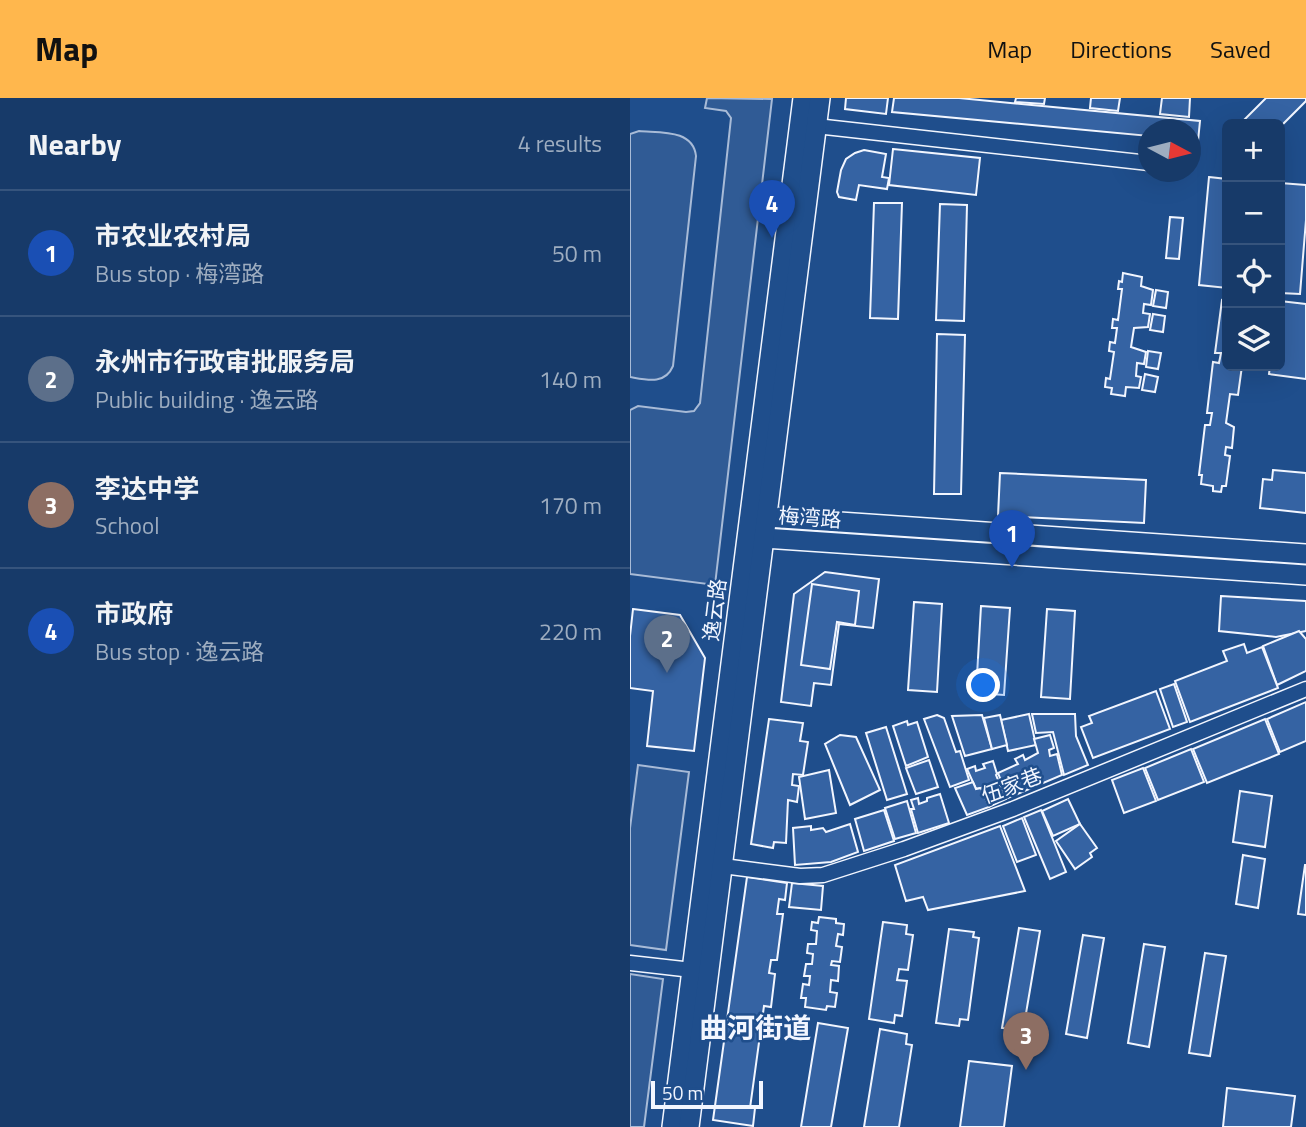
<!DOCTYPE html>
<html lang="en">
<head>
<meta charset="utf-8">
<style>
	:root { --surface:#173a69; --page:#20416f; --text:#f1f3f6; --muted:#9eadc0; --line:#36547d; --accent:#ffb74d }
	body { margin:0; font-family:"Titillium Web","Noto Sans SC",sans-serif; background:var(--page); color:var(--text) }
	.controls { position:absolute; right:21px; top:21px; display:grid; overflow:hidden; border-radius:10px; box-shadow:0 7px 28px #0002 }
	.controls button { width:63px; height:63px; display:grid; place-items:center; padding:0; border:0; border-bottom:2px solid var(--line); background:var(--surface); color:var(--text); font:35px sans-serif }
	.compass { position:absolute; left:508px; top:21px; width:63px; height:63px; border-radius:50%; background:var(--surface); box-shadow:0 7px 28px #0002; rotate:97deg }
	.scale { position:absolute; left:21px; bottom:18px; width:112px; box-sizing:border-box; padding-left:7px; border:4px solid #f2f6ff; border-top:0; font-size:19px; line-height:24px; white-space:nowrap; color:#f2f6ff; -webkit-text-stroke:5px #1f4e8c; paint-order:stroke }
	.you { position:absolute; left:354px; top:588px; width:24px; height:24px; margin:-18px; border:5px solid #fff; border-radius:50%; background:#1a73e8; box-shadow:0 0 0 10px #1a73e833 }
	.badge { display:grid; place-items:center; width:46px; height:46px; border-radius:50%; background:var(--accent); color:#fff; font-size:23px; font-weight:700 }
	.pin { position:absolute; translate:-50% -58px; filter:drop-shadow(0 2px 4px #0008) }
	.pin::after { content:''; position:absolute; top:37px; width:24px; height:21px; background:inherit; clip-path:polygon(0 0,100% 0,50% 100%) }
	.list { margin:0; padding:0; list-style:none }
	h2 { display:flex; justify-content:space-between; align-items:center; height:91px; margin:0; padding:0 28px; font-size:30px }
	h2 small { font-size:23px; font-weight:400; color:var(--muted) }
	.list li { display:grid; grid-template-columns:46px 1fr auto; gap:21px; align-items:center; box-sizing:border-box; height:126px; padding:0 28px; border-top:2px solid var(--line) }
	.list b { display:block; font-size:26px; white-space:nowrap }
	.list p { margin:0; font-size:23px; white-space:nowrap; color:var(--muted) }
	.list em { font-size:23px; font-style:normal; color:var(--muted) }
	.icon { flex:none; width:38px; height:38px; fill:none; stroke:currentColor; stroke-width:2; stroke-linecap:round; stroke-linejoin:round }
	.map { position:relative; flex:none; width:676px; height:1029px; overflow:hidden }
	header { display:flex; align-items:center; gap:42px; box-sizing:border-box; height:98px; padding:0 35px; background:var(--accent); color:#111 }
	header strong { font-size:33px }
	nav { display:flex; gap:38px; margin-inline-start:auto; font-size:24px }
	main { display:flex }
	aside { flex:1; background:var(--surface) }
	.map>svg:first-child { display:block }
	.green { fill:#305b95; stroke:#a8bbd7; stroke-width:2 }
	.building { fill:#3563a3; stroke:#f2f6ff; stroke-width:2 }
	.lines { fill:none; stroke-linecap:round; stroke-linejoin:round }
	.street-casing { stroke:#f2f6ff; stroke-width:17 }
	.secondary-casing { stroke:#f2f6ff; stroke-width:22 }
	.street { stroke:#1f4e8c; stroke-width:14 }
	.secondary { stroke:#1f4e8c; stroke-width:19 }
	.labels { text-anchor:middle; stroke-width:5; stroke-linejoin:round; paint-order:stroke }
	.street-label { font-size:21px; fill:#f2f6ff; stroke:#1f4e8c }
	.district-label { font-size:28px; font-weight:bold; fill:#f2f6ff; stroke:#1f4e8c }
</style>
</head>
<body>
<header>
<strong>Map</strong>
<nav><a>Map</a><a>Directions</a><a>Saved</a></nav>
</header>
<main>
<aside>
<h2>Nearby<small>4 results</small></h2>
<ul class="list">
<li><span class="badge" style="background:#1a4fb4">1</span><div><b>市农业农村局</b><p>Bus stop · 梅湾路</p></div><em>50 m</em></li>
<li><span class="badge" style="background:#5c6f8a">2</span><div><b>永州市行政审批服务局</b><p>Public building · 逸云路</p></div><em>140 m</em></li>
<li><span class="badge" style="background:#8d6e63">3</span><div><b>李达中学</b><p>School</p></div><em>170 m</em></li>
<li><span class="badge" style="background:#1a4fb4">4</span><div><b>市政府</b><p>Bus stop · 逸云路</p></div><em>220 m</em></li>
</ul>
</aside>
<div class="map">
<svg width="676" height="1029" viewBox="0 0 676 1029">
	<rect width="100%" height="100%" fill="#1f4e8c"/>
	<g class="green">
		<path d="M77 0 142 1 85 487 0 476V312L8 308 56 314 64 313 70 305 101 20 96 13 75 10Z"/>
		<path d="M9 33C30 35 63 31 66 58L43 268C35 287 17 282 0 279V36Z"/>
		<path d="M8 667 59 674 36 852 0 847V730Z"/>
		<path d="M0 876 33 881 14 1029H0Z"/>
	</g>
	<g class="building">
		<path d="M216 0H258L256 16 215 11Z"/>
		<path d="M264 0H329L570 23 568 43 561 42V32H519V38L262 14Z"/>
		<path d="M386 0H415L414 6 385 4Z"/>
		<path d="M461 0H490L488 13 460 10Z"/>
		<path d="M532 0H560L559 19 530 16Z"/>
		<path d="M636 0H676V3L650 29V26H610Z"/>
		<path d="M263 51 350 60 346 97 259 87Z"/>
		<path d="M234 52 256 56 252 79 259 80 257 91 229 87 226 102 209 99 207 94 211 72 216 61 225 55Z"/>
		<path d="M579 79 597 81V190L569 187Z"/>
		<path d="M650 85 676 87V122L670 196 650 195Z"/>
		<path d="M244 105H272L268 221 240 220Z"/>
		<path d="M310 106 337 107 334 223 306 222Z"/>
		<path d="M540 119 553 120 549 161 536 160Z"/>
		<path d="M493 175 512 179 511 188 523 192 521 207 514 206 513 215 520 216 518 229 504 230 501 249 516 254 514 266 507 265 506 278 511 279 509 290 496 289 495 298 481 296 482 290 475 289 476 280 480 281 484 254 479 253 480 244 485 245 487 230H482L483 221 488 222 492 191H488L489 183 492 184Z"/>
		<path d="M526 192 538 194 536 210 523 208Z"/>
		<path d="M597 201V268H612L608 297 600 296 596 325 604 329 602 350 596 349 595 357 600 358 596 388H592L591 394 583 393V388L571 386 572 377H569L575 327H580L582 315H577L583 264 589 265 591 255H585L592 202 597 203Z"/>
		<path d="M650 203 676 206V281L639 276 640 268H650Z"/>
		<path d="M523 216 535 218 533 234 520 232Z"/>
		<path d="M307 236 335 237 331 396H304Z"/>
		<path d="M518 253 531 255 528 271 516 269Z"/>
		<path d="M515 276 528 279 525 294 512 292Z"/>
		<path d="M643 372 676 375V415L630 410 633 381 642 382Z"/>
		<path d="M370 375 516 382 514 425 368 418Z"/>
		<path d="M195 474 249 481 243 530 209 526 201 587 184 585 181 608 151 604 164 496Z"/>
		<path d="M182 486 229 493 225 527 207 524 200 571 171 567Z"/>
		<path d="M591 498 676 503V533L646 539 589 533Z"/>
		<path d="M284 504 312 506 307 594 278 592Z"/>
		<path d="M351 508 380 510 374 597 346 595Z"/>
		<path d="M3 511 50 517 75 560 64 653 17 648 23 593 0 590V538Z"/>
		<path d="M417 511 445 513 440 601 411 599Z"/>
		<path d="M669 533 676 541V573L647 587 633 548Z"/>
		<path d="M614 546 617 555 632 549 648 590 560 624 545 583 597 563 593 553Z"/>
		<path d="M544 586 557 624 543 629 530 591Z"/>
		<path d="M526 593 540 631 463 660 451 629 462 625 459 618Z"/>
		<path d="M676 604V643L650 654 637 621Z"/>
		<path d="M399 616 406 647 378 653 371 622Z"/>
		<path d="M402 616H445L446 638 458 667 434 677 423 634 406 635Z"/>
		<path d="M307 617 314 620 326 654 330 653 339 682 320 689 294 621Z"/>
		<path d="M352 617 362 651 335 658 322 618Z"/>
		<path d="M370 617 377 647 362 651 354 620Z"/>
		<path d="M139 621 173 625 170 643 178 644 173 677 163 676 162 687 169 688 167 704 158 702 156 745 144 744 143 750 121 746Z"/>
		<path d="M635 621 649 656 577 685 563 651Z"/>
		<path d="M277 623 278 627 287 624 298 659 276 668 263 628Z"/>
		<path d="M256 629 277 696 257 702 236 635Z"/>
		<path d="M210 637 226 639 250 692 220 707 195 646Z"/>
		<path d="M420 637 424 650 419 652 420 658 427 656 432 677 378 700 368 675 388 666 385 661 393 657 395 662 408 655 404 641Z"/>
		<path d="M561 651 574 684 528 702 515 670Z"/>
		<path d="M299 662 308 689 286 696 276 670Z"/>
		<path d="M363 663 367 676 366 677 376 701 359 709 351 690 346 691 337 671 345 668 346 673 355 670 353 666Z"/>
		<path d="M513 670 526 703 494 715 482 682Z"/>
		<path d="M199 672 206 715 175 721 169 679Z"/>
		<path d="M343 684 346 691 351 690 359 709 337 717 325 690Z"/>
		<path d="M610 693 642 698 635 749 603 744Z"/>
		<path d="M310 696 319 725 288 735 281 711H284L281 702 288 700 289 706 297 703V700Z"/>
		<path d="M438 701 450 726 423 738 412 713Z"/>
		<path d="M277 703 286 735 265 741 255 710Z"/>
		<path d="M254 712 264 743 234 753 225 721Z"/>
		<path d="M411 712 436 774 420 781 394 719Z"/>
		<path d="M392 720 406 757 387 764 373 728Z"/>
		<path d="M220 726 228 754 201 764 165 767 163 730 181 728V732L193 730 196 734Z"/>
		<path d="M450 726 467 750 460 755 462 759 445 771 426 743Z"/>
		<path d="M370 728 395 793 298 812 293 799 276 803 265 767Z"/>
		<path d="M613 757 635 761 628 810 606 806Z"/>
		<path d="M675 767H676V817L668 816Z"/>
		<path d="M117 779 157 785 155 802 149 801 147 816H153L147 862H141L139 875 145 876 141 909 134 908 120 1010H125L123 1028 83 1022Z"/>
		<path d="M162 785 193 788 191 812 159 809Z"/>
		<path d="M189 819 206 821V825L214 826 213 837 208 836 206 848 212 849 210 864 202 863 201 867 209 868 208 883 201 882 200 894 207 895 205 909 197 908 196 912 175 909 176 900H171L173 886 179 887 180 878H174L176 866H182L183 856 177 855 178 846H186L187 833 181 832 182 824 188 825Z"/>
		<path d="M253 824 277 827 276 836 283 837 278 872 269 871 267 882 277 883 272 918 265 917 264 925 239 921Z"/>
		<path d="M389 830 410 833 393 933 372 930Z"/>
		<path d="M319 831 344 834 343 839 349 840 338 922 330 921 329 928 306 925Z"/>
		<path d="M453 837 474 840 457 940 436 936Z"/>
		<path d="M514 846 535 849 519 949 498 945Z"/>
		<path d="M575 855 596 858 580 958 559 955Z"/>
		<path d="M188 925 218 930 201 1029H171Z"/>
		<path d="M250 931 277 936 276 946 282 947 269 1029H234Z"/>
		<path d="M339 963 382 968 374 1029H330Z"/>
		<path d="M597 990 665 998 661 1029H593Z"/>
	</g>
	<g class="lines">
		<g class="street-casing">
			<g id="street">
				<path d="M186 28 519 65"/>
				<path d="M93 768 170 778 193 777 274 751 383 711 676 591"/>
				<path d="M0 865 62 872"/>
			</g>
		</g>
		<g class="secondary-casing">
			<g id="secondary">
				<path d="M126 425 137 419 676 456"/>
				<path d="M124 432 134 440 676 477"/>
				<path d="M42 1029 173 0"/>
				<path d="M59 1029 190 0"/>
			</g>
		</g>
		<use href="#street" class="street"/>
		<use href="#secondary" class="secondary"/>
	</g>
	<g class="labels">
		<g class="street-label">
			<text transform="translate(180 420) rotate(4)" y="7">梅湾路</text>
			<text transform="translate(85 512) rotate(-83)" y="7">逸云路</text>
			<text transform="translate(382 688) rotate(-21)" y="7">伍家巷</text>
		</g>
		<g class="district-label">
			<text x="125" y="940">曲河街道</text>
		</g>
	</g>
</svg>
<div class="controls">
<button>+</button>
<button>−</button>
<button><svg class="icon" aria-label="locate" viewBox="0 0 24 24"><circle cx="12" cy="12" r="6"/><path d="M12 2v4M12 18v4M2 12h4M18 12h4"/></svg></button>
<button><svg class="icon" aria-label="layers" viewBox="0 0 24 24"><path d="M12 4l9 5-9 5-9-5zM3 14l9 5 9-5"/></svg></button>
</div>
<svg class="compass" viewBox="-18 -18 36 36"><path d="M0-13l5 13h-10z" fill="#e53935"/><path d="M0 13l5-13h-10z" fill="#9eadc0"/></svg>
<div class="scale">50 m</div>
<div class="you"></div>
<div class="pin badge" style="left:382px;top:470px;background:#1a4fb4">1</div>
<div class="pin badge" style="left:37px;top:575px;background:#5c6f8a">2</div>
<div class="pin badge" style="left:396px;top:972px;background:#8d6e63">3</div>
<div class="pin badge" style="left:142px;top:140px;background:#1a4fb4">4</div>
</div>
</main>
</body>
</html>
